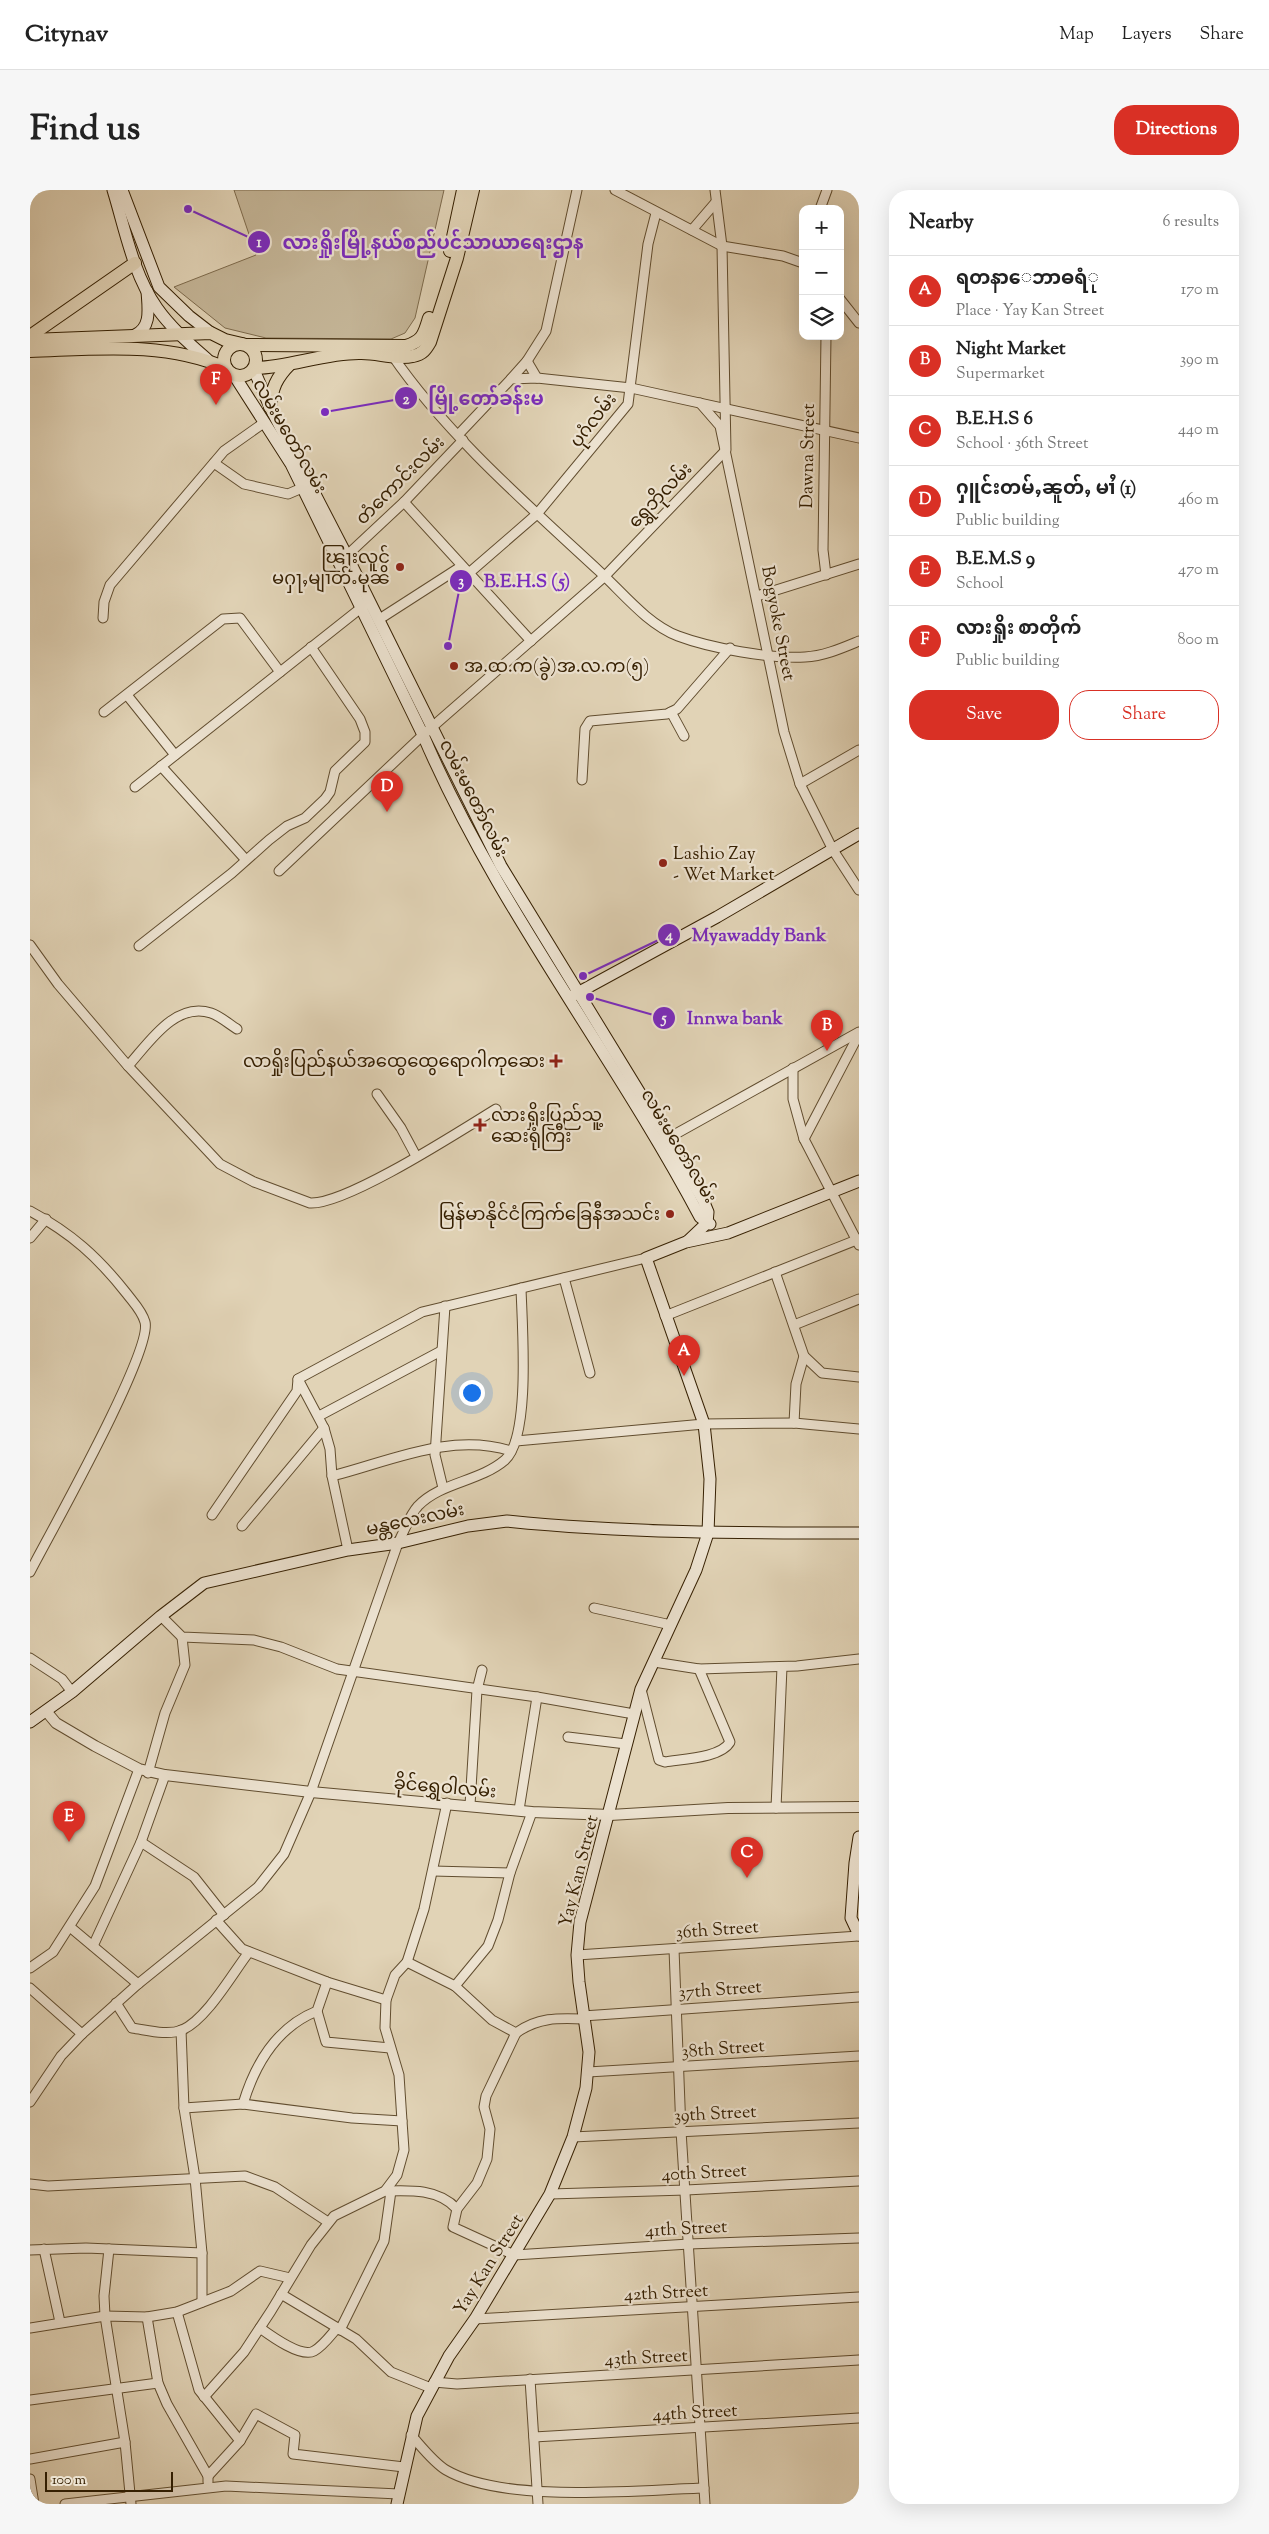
<!DOCTYPE html>
<html lang="en">
<head>
<meta charset="utf-8">
<style>
	:root { --surface:#fff; --page:#f6f6f6; --text:#222; --muted:#767676; --line:#e0e0e0; --accent:#d93025 }
	body { margin:0; font-family:"Sorts Mill Goudy","Noto Sans Myanmar",serif; background:var(--page); color:var(--text) }
	.controls { position:absolute; right:15px; top:15px; display:grid; overflow:hidden; border-radius:10px; box-shadow:0 5px 20px #0002 }
	.controls button { width:45px; height:45px; display:grid; place-items:center; padding:0; border:0; border-bottom:1px solid var(--line); background:var(--surface); color:var(--text); font:25px sans-serif }
	.scale { position:absolute; left:15px; bottom:12px; width:128px; box-sizing:border-box; padding-left:5px; border:2px solid #362002; border-top:0; font-size:14px; line-height:18px; white-space:nowrap; color:#362002; -webkit-text-stroke:4px #ece2d0; paint-order:stroke }
	.you { position:absolute; left:441px; top:1202px; width:18px; height:18px; margin:-12px; border:4px solid #fff; border-radius:50%; background:#1a73e8; box-shadow:0 0 0 8px #1a73e833 }
	.badge { display:grid; place-items:center; width:32px; height:32px; border-radius:50%; background:var(--accent); color:#fff; font-size:16px; font-weight:700 }
	.pin { position:absolute; translate:-50% -41px; filter:drop-shadow(0 1px 2px #0008) }
	.pin::after { content:''; position:absolute; top:26px; width:18px; height:15px; background:inherit; clip-path:polygon(0 0,100% 0,50% 100%) }
	.list { margin:0; padding:0; list-style:none }
	h2 { display:flex; justify-content:space-between; align-items:center; height:65px; margin:0; padding:0 20px; font-size:21px }
	h2 small { font-size:16px; font-weight:400; color:var(--muted) }
	.list li { display:grid; grid-template-columns:32px 1fr auto; gap:15px; align-items:center; box-sizing:border-box; height:70px; padding:0 20px; border-top:1px solid var(--line) }
	.list b { display:block; font-size:19px; white-space:nowrap }
	.list p { margin:0; font-size:16px; white-space:nowrap; color:var(--muted) }
	.list em { font-size:16px; font-style:normal; color:var(--muted) }
	.actions { display:flex; gap:10px; padding:15px 20px }
	.actions a { flex:1; padding:11px 0; border:1px solid var(--accent); border-radius:20px; text-align:center; font-size:18px; color:var(--accent) }
	.actions .main { background:var(--accent); color:#fff }
	.icon { flex:none; width:28px; height:28px; fill:none; stroke:currentColor; stroke-width:2; stroke-linecap:round; stroke-linejoin:round }
	.map { position:relative; flex:none; width:829px; height:2314px; overflow:hidden; border-radius:20px }
	header { display:flex; align-items:center; gap:30px; box-sizing:border-box; height:70px; padding:0 25px; background:var(--surface); border-bottom:1px solid var(--line) }
	header strong { font-size:24px }
	nav { display:flex; gap:28px; margin-inline-start:auto; font-size:18px }
	.intro { display:flex; align-items:center; justify-content:space-between; box-sizing:border-box; height:120px; padding:0 30px }
	h1 { margin:0; font-size:35px }
	.button { padding:12px 22px; border-radius:20px; background:var(--accent); color:#fff; font-size:18px; font-weight:700 }
	main { display:flex; gap:30px; padding:0 30px }
	aside { flex:1; background:var(--surface); border-radius:20px; box-shadow:0 5px 20px #0002 }
	.map>svg:first-child { display:block }
	.green { fill:#c4b597; stroke:#7d6a4c }
	.lines { fill:none; stroke-linecap:round; stroke-linejoin:round }
	.minor-casing { stroke:#614d2f; stroke-width:11 }
	.tertiary-casing { stroke:#614d2f; stroke-width:12 }
	.secondary-casing { stroke:#362002; stroke-width:13 }
	.primary-casing { stroke:#362002; stroke-width:14 }
	.minor { stroke:#ece2d0; stroke-width:9 }
	.tertiary { stroke:#ece2d0; stroke-width:10 }
	.secondary { stroke:#ece2d0; stroke-width:11 }
	.primary { stroke:#e1d3b6; stroke-width:12 }
	.poi-dot { fill:#8f2418; stroke:#ece2d0; stroke-width:2 }
	.labels { text-anchor:middle; stroke-width:4.5; stroke-linejoin:round; paint-order:stroke }
	.street-label { font-size:18px; fill:#362002; stroke:#ece2d0 }
	.poi-label { font-size:18px; fill:#362002; stroke:#ece2d0; text-anchor:end }
	.leader { fill:none; stroke:#7b2cbf; stroke-width:2 }
	.callout-dot { fill:#7b2cbf; stroke:#ece2d0; stroke-width:2 }
	.mark-label { font-size:15px; text-anchor:middle; font-weight:bold; fill:#fff }
	.callout-label { font-size:19px; text-anchor:middle; font-weight:bold; fill:#7b2cbf; stroke:#ece2d0; stroke-width:4.5; stroke-linejoin:round; paint-order:stroke }
</style>
</head>
<body>
<header>
<strong>Citynav</strong>
<nav><a>Map</a><a>Layers</a><a>Share</a></nav>
</header>
<div class="intro"><h1>Find us</h1><a class="button">Directions</a></div>
<main>
<div class="map">
<svg width="829" height="2314" viewBox="0 0 829 2314">
	<rect width="100%" height="100%" fill="#e1d3b6"/>
	<filter id="stains"><feTurbulence type="fractalNoise" baseFrequency=".004" numOctaves="4"/><feColorMatrix values="0 0 0 0 .2 0 0 0 0 .09 0 0 0 0 .02 0 0 0 .5 -.17"/></filter>
	<radialGradient id="worn" r=".72"><stop offset=".6" stop-color="#630" stop-opacity="0"/><stop offset="1" stop-color="#630" stop-opacity=".3"/></radialGradient>
	<path class="green" d="M204 0H414L385 128 375 143 361 149 236 148 195 138 144 97 226 65Z"/>
	<g class="lines">
		<g class="minor-casing">
			<g id="minor">
				<path d="M585 0 692 56 753 66 773 73"/>
				<path d="M790 19 797 0"/>
				<path d="M662 40 686 12"/>
				<path d="M810 109 829 133"/>
				<path d="M796 146 793 360 796 385"/>
				<path d="M362 165C416 244 499 316 569 381 593 403 617 434 648 446 680 458 740 469 775 467 794 466 812 458 829 451"/>
				<path d="M497 171 507 188"/>
				<path d="M481 189 497 171 516 141 547 0"/>
				<path d="M670 213 690 236 754 542 770 594 803 660 829 700"/>
				<path d="M428 245 481 189 507 188 601 198 829 248"/>
				<path d="M184 273 214 294 258 304 272 298"/>
				<path d="M374 312 501 451"/>
				<path d="M312 370 374 312 433 250"/>
				<path d="M439 383 507 324 598 214 618 54 626 23"/>
				<path d="M727 406 829 374"/>
				<path d="M73 428 74 412 80 395 194 261 235 232"/>
				<path d="M348 430 432 376"/>
				<path d="M97 505 145 565"/>
				<path d="M74 522 193 429 210 428 250 482"/>
				<path d="M641 522 654 546"/>
				<path d="M131 576 216 670"/>
				<path d="M552 590 555 539 560 531 637 524 647 519 700 458"/>
				<path d="M770 594 829 560"/>
				<path d="M105 597 336 414"/>
				<path d="M249 681 393 545 575 386 696 260 692 56 685 0"/>
				<path d="M0 755 28 794 98 876 190 974 224 992 280 1013C316 1015 430 941 466 919"/>
				<path d="M109 756 202 683 239 650 257 636 275 628 295 609 300 602 305 581 335 552V542L330 529 281 457"/>
				<path d="M98 876C118 854 145 811 181 823 190 826 199 834 207 839"/>
				<path d="M763 878V909L774 949 829 1055"/>
				<path d="M347 904 371 938 386 966"/>
				<path d="M774 949 829 844"/>
				<path d="M633 951 829 842"/>
				<path d="M0 1021C41 1043 68 1067 97 1104 103 1112 112 1121 115 1132 123 1161 19 1345 0 1382"/>
				<path d="M0 1048 16 1029"/>
				<path d="M745 1082 774 1166 792 1183 829 1187"/>
				<path d="M534 1088 560 1183"/>
				<path d="M635 1126 829 1049"/>
				<path d="M764 1135 829 1109"/>
				<path d="M268 1189 294 1238 300 1259 302 1286 318 1360"/>
				<path d="M289 1226 411 1161"/>
				<path d="M764 1233 766 1194 774 1166"/>
				<path d="M486 1251 674 1234 764 1233 829 1239"/>
				<path d="M302 1286C361 1271 421 1242 481 1261"/>
				<path d="M413 1298 405 1265 415 1116"/>
				<path d="M182 1325 267 1201 268 1189 392 1122 616 1068"/>
				<path d="M212 1336 294 1238"/>
				<path d="M564 1418 641 1435"/>
				<path d="M131 1426 152 1447 224 1450 251 1457 307 1479 507 1507 604 1524"/>
				<path d="M0 1468 32 1489 42 1502"/>
				<path d="M624 1472 669 1479 767 1476 829 1469"/>
				<path d="M611 1499 629 1570 635 1572C652 1569 691 1568 700 1552L669 1479"/>
				<path d="M538 1547 596 1554"/>
				<path d="M118 1583 135 1523 155 1475 152 1447"/>
				<path d="M440 1615 447 1500 452 1480"/>
				<path d="M746 1618 752 1477"/>
				<path d="M489 1620 507 1507"/>
				<path d="M111 1652 164 1687 194 1725"/>
				<path d="M403 1681 480 1683"/>
				<path d="M186 1730 212 1759 297 1792 356 1810"/>
				<path d="M40 1737 108 1794"/>
				<path d="M63 1756 111 1652 135 1585"/>
				<path d="M644 1759 651 1941 675 2314"/>
				<path d="M547 1765 829 1746"/>
				<path d="M377 1772 394 1719 417 1613"/>
				<path d="M0 1778 23 1762 65 1696 109 1579"/>
				<path d="M425 1796 458 1756 468 1730 480 1683 502 1622"/>
				<path d="M0 1798 52 1844"/>
				<path d="M86 1813 102 1838C117 1840 137 1846 152 1840 177 1829 202 1784 219 1762"/>
				<path d="M287 1821 296 1852 360 1858"/>
				<path d="M553 1826 829 1807"/>
				<path d="M151 1840 154 1918 165 1988 172 2063V2112"/>
				<path d="M486 1843 456 1906 454 1917 460 1939 457 1969 447 1993 427 2019 423 2037 484 2065 659 2054 829 2048"/>
				<path d="M558 1882 829 1866"/>
				<path d="M0 1912 31 1866 52 1844 108 1794 228 1697 254 1664 281 1602 368 1353C374 1342 379 1326 388 1316 411 1292 449 1292 475 1270 501 1247 492 1134 491 1098"/>
				<path d="M213 1914C225 1874 247 1837 287 1821L297 1792"/>
				<path d="M154 1918 213 1914 322 1928 372 1931"/>
				<path d="M543 1947 829 1933"/>
				<path d="M0 1994 18 1996 215 1986 245 1997 298 2032"/>
				<path d="M355 2001C381 2000 409 1999 427 2019"/>
				<path d="M520 2004 656 2000 829 1991"/>
				<path d="M14 2059 30 2132"/>
				<path d="M79 2059 74 2106 75 2126 95 2252 101 2314"/>
				<path d="M0 2060 56 2058 172 2063"/>
				<path d="M251 2104 326 2149 361 2182 401 2198"/>
				<path d="M147 2122 169 2200 210 2251 178 2286"/>
				<path d="M117 2127 128 2193 137 2214 178 2286V2292"/>
				<path d="M445 2129 829 2107"/>
				<path d="M0 2138 75 2126 117 2127 147 2122 201 2101 230 2081 260 2088"/>
				<path d="M230 2138C241 2146 271 2168 284 2161 293 2156 300 2146 307 2138"/>
				<path d="M310 2140 354 2051 361 2001"/>
				<path d="M500 2189 508 2314"/>
				<path d="M404 2192 427 2194 829 2170"/>
				<path d="M174 2207 214 2162 241 2121 281 2055 304 2026 355 2001 367 1985 374 1960 372 1931 369 1885 355 1838 356 1810 365 1785 377 1772 425 1796 462 1830 486 1843C508 1827 528 1828 554 1829"/>
				<path d="M0 2210 128 2193"/>
				<path d="M381 2245C391 2256 403 2272 416 2280 474 2314 606 2300 674 2298"/>
				<path d="M504 2247 829 2228"/>
				<path d="M210 2251 226 2224 265 2245 263 2264 374 2277"/>
				<path d="M0 2269 95 2252"/>
				<path d="M0 2289 4 2314"/>
				<path d="M35 2314 196 2296 369 2304"/>
			</g>
		</g>
		<g class="tertiary-casing">
			<path id="tertiary" d="M16 1521 26 1533 65 1556 109 1579 135 1585 281 1602 502 1622 580 1625 698 1618 829 1617"/>
		</g>
		<g class="secondary-casing">
			<g id="secondary">
				<path d="M83 0C95 39 103 84 127 118 141 138 160 154 178 170"/>
				<path d="M92 0 129 97 159 126 181 143"/>
				<path d="M105 145C122 137 118 118 117 101"/>
				<path d="M224 180 240 217 317 366 471 676 638 949 673 1010 678 1022 677 1033 658 1051"/>
				<path d="M204 185 261 274 393 545C466 716 583 863 670 1027L680 1034"/>
				<path d="M542 806 687 727 829 644"/>
				<path d="M0 1532 42 1502 131 1426 174 1393 318 1360 368 1353 438 1336 477 1331C594 1343 711 1343 829 1343"/>
				<path d="M829 1647 825 1673 821 1728 829 1745"/>
				<path d="M367 2314 387 2226 419 2166 445 2129 520 2004 543 1947 556 1898 559 1862 549 1792 547 1765 550 1732 611 1499 666 1380 678 1343 680 1289 674 1234 616 1068 656 1052 698 1043 829 991"/>
			</g>
		</g>
		<g class="primary-casing">
			<g id="primary">
				<path d="M420 61 433 0"/>
				<path d="M0 146 105 73"/>
				<path d="M0 150 181 143 195 150 212 154"/>
				<circle cx="210" cy="170" r="16"/>
				<path d="M217 155 376 156C393 151 394 144 399 128"/>
				<path d="M0 161C66 159 134 151 196 178"/>
				<path d="M226 178C260 177 294 163 329 163 346 162 366 170 383 166 393 164 396 159 400 152L427 68 443 0"/>
				<path d="M240 217C242 198 246 188 260 174"/>
			</g>
		</g>
		<use href="#minor" class="minor"/>
		<use href="#tertiary" class="tertiary"/>
		<use href="#secondary" class="secondary"/>
		<use href="#primary" class="primary"/>
	</g>
	<g class="poi-dot">
		<circle cx="370" cy="377" r="5"/>
		<circle cx="424" cy="476" r="5"/>
		<circle cx="633" cy="673" r="5"/>
		<path d="M523.5 863.5h5v5h5v5h-5v5h-5v-5h-5v-5h5z"/>
		<path d="M447.5 927.5h5v5h5v5h-5v5h-5v-5h-5v-5h5z"/>
		<circle cx="640" cy="1024" r="5"/>
	</g>
	<g class="labels">
		<g class="street-label">
			<text transform="translate(563 230) rotate(-52)" y="6">ပုဂံလမ်း</text>
			<text transform="translate(260 246) rotate(60)" y="6">လမ်းမတော်လမ်း</text>
			<text transform="translate(777 266) rotate(-89)" y="6">Dawna Street</text>
			<text transform="translate(370 290) rotate(-45)" y="6">တံကောင်းလမ်း</text>
			<text transform="translate(630 305) rotate(-46)" y="6">ရွှေဘိုလမ်း</text>
			<text transform="translate(749 433) rotate(79)" y="6">Bogyoke Street</text>
			<text transform="translate(444 608) rotate(63)" y="6">လမ်းမတော်လမ်း</text>
			<text transform="translate(649 956) rotate(59)" y="6">လမ်းမတော်လမ်း</text>
			<text transform="translate(385 1329) rotate(-12)" y="6">မန္တလေးလမ်း</text>
			<text transform="translate(415 1597) rotate(5)" y="6">ခိုင်ရွှေဝါလမ်း</text>
			<text transform="translate(548 1681) rotate(-76)" y="6">Yay Kan Street</text>
			<text transform="translate(687 1739) rotate(-4)" y="6">36th Street</text>
			<text transform="translate(690 1799) rotate(-4)" y="6">37th Street</text>
			<text transform="translate(693 1858) rotate(-4)" y="6">38th Street</text>
			<text transform="translate(685 1923) rotate(-3)" y="6">39th Street</text>
			<text transform="translate(674 1982) rotate(-3)" y="6">40th Street</text>
			<text transform="translate(656 2038) rotate(-3)" y="6">41th Street</text>
			<text transform="translate(458 2074) rotate(-58)" y="6">Yay Kan Street</text>
			<text transform="translate(636 2102) rotate(-3)" y="6">42th Street</text>
			<text transform="translate(616 2167) rotate(-3)" y="6">43th Street</text>
			<text transform="translate(665 2222) rotate(-3)" y="6">44th Street</text>
		</g>
		<g class="poi-label">
			<text x="360" y="373">ၽြႃးလူင်<tspan x="360" dy="21">မႁႃႇမျၢတ်ႉမုၼိ</tspan></text>
			<text x="434" y="482" text-anchor="start">အ.ထ.က(ခွဲ)အ.လ.က(၅)</text>
			<text x="643" y="669" text-anchor="start">Lashio Zay<tspan x="643" dy="21">- Wet Market</tspan></text>
			<text x="515" y="877">လာရှိုးပြည်နယ်အထွေထွေရောဂါကုဆေး</text>
			<text x="461" y="931" text-anchor="start">လားရှိုးပြည်သူ့<tspan x="461" dy="21">ဆေးရုံကြီး</tspan></text>
			<text x="630" y="1030">မြန်မာနိုင်ငံကြက်ခြေနီအသင်း</text>
		</g>
	</g>
	<path class="leader" d="M158 19L229 52M295 222L376 208M418 456L431 391M553 786L639 745M560 807L634 828"/>
	<g class="callout-dot">
		<circle cx="158" cy="19" r="5"/>
		<circle cx="295" cy="222" r="5"/>
		<circle cx="418" cy="456" r="5"/>
		<circle cx="553" cy="786" r="5"/>
		<circle cx="560" cy="807" r="5"/>
		<circle cx="229" cy="52" r="12"/>
		<circle cx="376" cy="208" r="12"/>
		<circle cx="431" cy="391" r="12"/>
		<circle cx="639" cy="745" r="12"/>
		<circle cx="634" cy="828" r="12"/>
	</g>
	<g class="mark-label">
		<text x="229" y="57">1</text>
		<text x="376" y="214">2</text>
		<text x="431" y="396">3</text>
		<text x="639" y="750">4</text>
		<text x="634" y="833">5</text>
	</g>
	<g class="callout-label">
		<text x="403" y="59">လားရှိုးမြို့နယ်စည်ပင်သာယာရေးဌာန</text>
		<text x="456" y="215">မြို့တော်ခန်းမ</text>
		<text x="497" y="397">B.E.H.S (5)</text>
		<text x="729" y="751">Myawaddy Bank</text>
		<text x="705" y="834">Innwa bank</text>
	</g>
	<rect width="100%" height="100%" filter="url(#stains)"/>
	<rect width="100%" height="100%" fill="url(#worn)"/>
</svg>
<div class="controls">
<button>+</button>
<button>−</button>
<button><svg class="icon" aria-label="layers" viewBox="0 0 24 24"><path d="M12 4l9 5-9 5-9-5zM3 14l9 5 9-5"/></svg></button>
</div>
<div class="scale">100 m</div>
<div class="you"></div>
<div class="pin badge" style="left:654px;top:1186px">A</div>
<div class="pin badge" style="left:797px;top:861px">B</div>
<div class="pin badge" style="left:717px;top:1688px">C</div>
<div class="pin badge" style="left:357px;top:622px">D</div>
<div class="pin badge" style="left:39px;top:1652px">E</div>
<div class="pin badge" style="left:186px;top:215px">F</div>
</div>
<aside>
<h2>Nearby<small>6 results</small></h2>
<ul class="list">
<li><span class="badge">A</span><div><b>ရတနာေဘာဓရံု</b><p>Place · Yay Kan Street</p></div><em>170 m</em></li>
<li><span class="badge">B</span><div><b>Night Market</b><p>Supermarket</p></div><em>390 m</em></li>
<li><span class="badge">C</span><div><b>B.E.H.S 6</b><p>School · 36th Street</p></div><em>440 m</em></li>
<li><span class="badge">D</span><div><b>ႁူင်းတမ်ႇၼူတ်ႇ မၢႆ (1)</b><p>Public building</p></div><em>460 m</em></li>
<li><span class="badge">E</span><div><b>B.E.M.S 9</b><p>School</p></div><em>470 m</em></li>
<li><span class="badge">F</span><div><b>လားရှိုး စာတိုက်</b><p>Public building</p></div><em>800 m</em></li>
</ul>
<div class="actions"><a class="main">Save</a><a>Share</a></div>
</aside>
</main>
</body>
</html>
